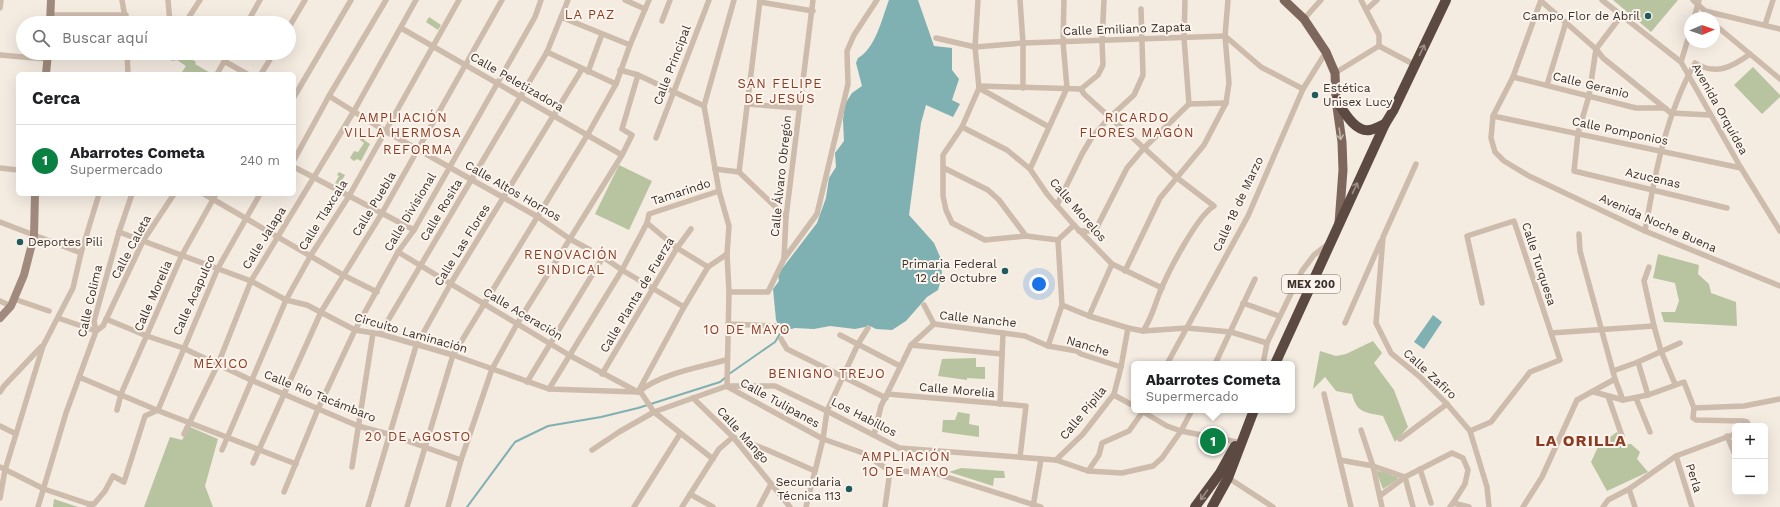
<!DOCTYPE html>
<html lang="es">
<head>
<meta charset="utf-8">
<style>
	:root { --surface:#fff; --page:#f2f2f2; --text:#202124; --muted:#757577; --line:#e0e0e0; --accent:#0b8043 }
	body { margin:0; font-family:"Work Sans",sans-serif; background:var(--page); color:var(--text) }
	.controls { position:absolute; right:12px; bottom:12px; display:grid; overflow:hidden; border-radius:6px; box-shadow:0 4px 16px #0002 }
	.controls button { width:36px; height:36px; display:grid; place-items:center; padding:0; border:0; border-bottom:1px solid var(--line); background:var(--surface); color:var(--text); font:20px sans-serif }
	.compass { position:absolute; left:1684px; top:12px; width:36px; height:36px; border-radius:50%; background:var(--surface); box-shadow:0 4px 16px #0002; rotate:88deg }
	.you { position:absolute; left:1039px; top:284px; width:14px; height:14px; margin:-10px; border:3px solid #fff; border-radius:50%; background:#1a73e8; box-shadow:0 0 0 6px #1a73e833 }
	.badge { display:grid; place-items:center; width:26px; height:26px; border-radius:50%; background:var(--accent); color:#fff; font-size:13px; font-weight:700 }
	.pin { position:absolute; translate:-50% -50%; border:2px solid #fff; box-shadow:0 1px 4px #0006 }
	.popup { position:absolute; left:1131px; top:361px; width:164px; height:52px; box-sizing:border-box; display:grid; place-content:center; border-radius:6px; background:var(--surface); filter:drop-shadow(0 1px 3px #0005); font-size:13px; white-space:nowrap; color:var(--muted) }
	.popup b { font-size:15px; color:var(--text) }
	.popup::after { content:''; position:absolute; left:50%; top:100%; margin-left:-8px; border:8px solid transparent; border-top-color:var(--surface) }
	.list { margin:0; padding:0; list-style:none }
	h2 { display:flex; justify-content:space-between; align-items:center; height:52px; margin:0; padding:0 16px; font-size:17px }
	h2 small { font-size:13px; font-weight:400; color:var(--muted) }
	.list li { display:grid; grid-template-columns:26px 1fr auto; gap:12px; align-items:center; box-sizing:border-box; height:72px; padding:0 16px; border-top:1px solid var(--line) }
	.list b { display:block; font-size:15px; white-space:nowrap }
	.list p { margin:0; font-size:13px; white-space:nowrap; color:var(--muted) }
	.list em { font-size:13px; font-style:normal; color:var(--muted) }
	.icon { flex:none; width:22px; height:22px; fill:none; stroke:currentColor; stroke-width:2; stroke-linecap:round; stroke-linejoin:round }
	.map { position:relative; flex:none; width:1780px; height:507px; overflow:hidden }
	.search { position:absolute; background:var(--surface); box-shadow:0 4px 16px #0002; left:16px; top:16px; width:280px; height:44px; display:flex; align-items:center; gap:10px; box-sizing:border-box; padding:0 14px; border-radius:22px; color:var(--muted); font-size:15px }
	.panel { position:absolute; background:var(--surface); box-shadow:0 4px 16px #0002; left:16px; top:72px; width:280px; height:124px; border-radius:6px }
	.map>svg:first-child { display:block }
	.green { fill:#b8c4a0 }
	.water { fill:#7fb0b2 }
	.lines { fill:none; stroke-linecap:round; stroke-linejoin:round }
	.stream { stroke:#7fb0b2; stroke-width:2 }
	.street { stroke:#cdbbac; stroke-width:5.5 }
	.secondary { stroke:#a18a7d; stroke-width:8 }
	.primary { stroke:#7d675c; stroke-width:9 }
	.highway { stroke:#5c4a42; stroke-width:10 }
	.oneway { stroke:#9c8e87 }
	.oneway2 { stroke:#c2b5ac }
	.poi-dot { fill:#1f5a5e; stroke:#fbf5ee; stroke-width:1.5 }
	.labels { text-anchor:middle; stroke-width:4; stroke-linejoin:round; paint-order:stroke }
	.shield { fill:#fbf5ee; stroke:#756b66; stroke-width:1 }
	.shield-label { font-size:11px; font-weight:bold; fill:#3b302b }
	.poi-label { font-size:12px; fill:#3b302b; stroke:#fbf5ee; text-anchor:end }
	.street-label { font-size:12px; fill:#3b302b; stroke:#fbf5ee }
	.neighbourhood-label { font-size:13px; letter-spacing:1px; fill:#8c3b22; stroke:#fbf5ee }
	.district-label { font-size:16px; font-weight:bold; letter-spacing:1px; fill:#8c3b22; stroke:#fbf5ee }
</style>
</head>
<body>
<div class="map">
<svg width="1780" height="507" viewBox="0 0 1780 507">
	<rect width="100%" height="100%" fill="#f4ebe1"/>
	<g class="green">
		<path d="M1613 0H1678L1651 32Z"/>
		<path d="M429 17 441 25 438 30 426 22Z"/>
		<path d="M172 53 185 59 187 56 196 62 195 64 212 74H204L200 72 198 74H185L182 72 186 66 177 60 171 61Z"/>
		<path d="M1753 67 1780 95V97L1762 114 1734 85Z"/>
		<path d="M362 136 364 137V140L370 144 361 161 357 159 354 161 350 158 354 151 358 152 364 143 360 140Z"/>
		<path d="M619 165 652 181 629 230 595 214Z"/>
		<path d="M339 172 345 175 341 182 347 186 345 191 334 185 339 176 337 175Z"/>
		<path d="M1658 254 1699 265 1698 274 1709 284 1711 293 1736 302 1737 326 1664 322 1661 312H1675L1679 301 1675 283 1653 278Z"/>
		<path d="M1373 341 1382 353 1374 363 1394 390 1408 427 1395 442 1383 416C1366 412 1357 414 1352 394L1336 391 1325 377 1313 389 1320 351 1336 356 1346 354Z"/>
		<path d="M976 358V367H985V379L967 378V380L938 376 942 359Z"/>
		<path d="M958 412 970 414 969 424 979 426V437L942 432 943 420H955Z"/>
		<path d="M190 427 218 439 205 486 213 507H144L170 437 182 440Z"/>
		<path d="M1617 432 1624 444H1631L1640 452 1637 459 1648 472 1607 491 1591 462 1599 445Z"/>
		<path d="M961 468 1004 471 1005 478H994L993 486 949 472Z"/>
		<path d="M1376 471 1387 472 1393 476H1397L1398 479 1383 489Z"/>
		<path d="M54 499 78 507H53Z"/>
	</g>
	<g class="water">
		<path d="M889 0H918L934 46 952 48V70L959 79 952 100 960 104 953 117 926 105 921 123 909 215 934 243 941 259 942 276 938 290 927 297 906 321 892 330 876 329 870 326 855 329 830 326 814 329 795 328 781 332 776 320 773 289 779 281 778 274 817 223 826 198 829 178 836 167 835 153 844 141 843 120 845 104 852 93 862 86 856 63 858 58C876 48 882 18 889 0Z"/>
		<path d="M1433 315 1442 322 1424 349 1414 342Z"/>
	</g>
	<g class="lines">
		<g class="stream">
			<path d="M729 374 775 342 781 332"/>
			<path d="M467 507 515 442 548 426 601 417 638 408 720 382 726 377"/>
		</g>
		<g class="street">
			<path d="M122 0 126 23"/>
			<path d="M168 0 170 23"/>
			<path d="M625 0 645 9"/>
			<path d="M760 0 739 172 786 217"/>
			<path d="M978 0 975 47 979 88 962 127 943 155V196L946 210 952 223 985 240 1026 236 1058 240"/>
			<path d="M1020 0 1023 43V88"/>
			<path d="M1361 0 1379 35V46L1415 65"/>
			<path d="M1541 0 1513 77 1493 116 1491 138 1495 152 1504 161 1529 176 1645 231 1780 286"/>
			<path d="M1602 0 1681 62 1741 168 1780 231"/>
			<path d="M1693 0 1705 11 1780 29"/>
			<path d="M1541 1 1596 49 1603 58 1671 113 1710 115"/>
			<path d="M760 2 813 11"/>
			<path d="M0 8 1 0"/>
			<path d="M1366 10 1377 0"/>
			<path d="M50 15H126"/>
			<path d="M1621 16 1596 49 1589 96 1578 133 1574 171 1727 208"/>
			<path d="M561 17 630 45"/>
			<path d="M1694 18 1699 0"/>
			<path d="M1304 19 1321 0"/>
			<path d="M662 21 670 0"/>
			<path d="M185 23 200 0"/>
			<path d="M247 23 260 0"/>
			<path d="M1714 24 1780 79"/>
			<path d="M1765 25 1773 0"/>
			<path d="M289 27 305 0"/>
			<path d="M401 28 622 155"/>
			<path d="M936 38 975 47 1023 43 1225 36 1261 67 1303 89"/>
			<path d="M547 52 616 84"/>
			<path d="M127 53 128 74"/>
			<path d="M0 55 47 59"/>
			<path d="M224 61 247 74"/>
			<path d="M1681 62 1690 32"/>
			<path d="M620 70 638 75 704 106"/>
			<path d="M588 72 602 34"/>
			<path d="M1335 73 1379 46"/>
			<path d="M217 74 229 53"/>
			<path d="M261 74 274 53"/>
			<path d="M1513 77 1636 108H1665"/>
			<path d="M1547 85 1566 22"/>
			<path d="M979 86 1081 89 1098 75 1103 65 1102 41 1104 0"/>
			<path d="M979 88 1049 127"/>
			<path d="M1081 89 1084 94 1176 177 1214 206C1197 216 1168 272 1160 292 1155 304 1151 320 1143 331"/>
			<path d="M329 96 385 131 538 217 570 239 603 257 622 270 684 307"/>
			<path d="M294 97 351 0"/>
			<path d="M747 104 799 108"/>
			<path d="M1189 104 1226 103"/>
			<path d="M1493 116 1741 168"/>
			<path d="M962 127 1007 150 1030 169 1047 194 1074 225 1112 264 1162 288"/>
			<path d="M656 138 709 0"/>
			<path d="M294 160 329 96 386 0"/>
			<path d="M1416 164 1383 237 1376 323 1391 353 1419 376 1447 404 1470 431 1487 487 1489 507"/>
			<path d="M294 167 414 230"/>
			<path d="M0 168 18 170"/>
			<path d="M944 168 988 190 999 200 1026 236"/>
			<path d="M715 169 739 172"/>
			<path d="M1030 169 1067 88 1063 42 1064 0"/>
			<path d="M204 194 343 275 377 292"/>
			<path d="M1057 205 1082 154 1092 137 1110 117 1134 95 1143 75 1141 9"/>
			<path d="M0 222 81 253"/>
			<path d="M647 223 677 248 708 267"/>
			<path d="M1079 231H1095L1127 168 1144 148 1189 104 1184 38 1185 0"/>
			<path d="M1645 231C1655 173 1666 114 1695 63 1716 76 1732 67 1750 54"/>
			<path d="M119 232 251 281 286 300 307 305 355 330 380 334 453 355 549 389 638 392"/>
			<path d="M1579 234 1580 251 1615 379 1623 400"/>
			<path d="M1058 240 1062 305 1089 316 1128 328 1143 331 1187 328 1231 332 1267 343"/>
			<path d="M1058 240 1074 225"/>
			<path d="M398 252 569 355 636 391"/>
			<path d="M784 258 786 217 813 0"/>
			<path d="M1649 267 1644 281 1654 326 1661 351 1675 384"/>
			<path d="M1125 271 1160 198 1204 145 1226 103 1229 83 1225 36 1228 0"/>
			<path d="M729 292H768L784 259 817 214 848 84 847 51 854 35 877 0"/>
			<path d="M14 299 49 311"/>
			<path d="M0 301 11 306"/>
			<path d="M1243 303 1279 316"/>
			<path d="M924 305 934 324"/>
			<path d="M1089 316 1112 264"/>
			<path d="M58 318 96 331"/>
			<path d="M106 319 147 336 183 348 251 380 358 426 388 434 461 460"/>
			<path d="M1345 323 1381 241"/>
			<path d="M728 324 776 326"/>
			<path d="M96 331 103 326 143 241 174 194"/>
			<path d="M1551 333 1654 326"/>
			<path d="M380 334 547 52 568 0"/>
			<path d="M840 335 900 366"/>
			<path d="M781 339 787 349 886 398"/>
			<path d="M911 345 1002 354"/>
			<path d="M1048 346 1062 305"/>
			<path d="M1638 362 1648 395"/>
			<path d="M1167 364 1248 216 1303 89 1326 52"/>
			<path d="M1215 364 1255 279"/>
			<path d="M1263 364 1267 343 1302 271 1314 255 1327 245"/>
			<path d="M1613 371 1638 362 1680 343"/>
			<path d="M602 374 677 248 691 229"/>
			<path d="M79 377 159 411 296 464"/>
			<path d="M527 382 603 257"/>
			<path d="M727 386 729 292 727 254 729 226 719 191 704 106 734 0"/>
			<path d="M728 387 823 439 863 453 890 471 931 472 1041 507"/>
			<path d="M549 389 622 270 647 223 649 214 719 191"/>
			<path d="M640 391 654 412 713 459"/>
			<path d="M640 391C660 374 701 367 726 360"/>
			<path d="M0 392 4 386 41 347"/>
			<path d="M638 392 684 307 708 267 727 254"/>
			<path d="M1594 392 1623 400 1648 395 1684 382 1694 408 1693 418 1696 420 1743 421 1747 422 1749 426"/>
			<path d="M887 394 1026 406 1020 457"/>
			<path d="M1324 394 1351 507"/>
			<path d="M1114 395 1134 406"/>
			<path d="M1608 396 1622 436"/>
			<path d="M693 398 733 437 790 507"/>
			<path d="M1636 398 1650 432"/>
			<path d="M1000 404 1003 333"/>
			<path d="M1694 408 1744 406 1780 399"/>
			<path d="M117 410 121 394 182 255 216 194"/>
			<path d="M1140 410 1167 426 1181 431 1237 442 1241 444"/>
			<path d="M0 426 16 434"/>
			<path d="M1361 430 1373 466 1382 507"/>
			<path d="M1470 431 1491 422 1530 372 1560 360 1514 221 1467 236 1482 303"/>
			<path d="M184 434 218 364 251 281 354 111 416 0"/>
			<path d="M874 435 881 406 911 345 934 324 1025 336 1048 346 1077 351 1081 354 1121 367"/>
			<path d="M1727 436 1735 455"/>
			<path d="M733 437 765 449 815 471"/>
			<path d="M1400 439 1447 404"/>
			<path d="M222 450 286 300 311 255 349 196 459 0"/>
			<path d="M592 450 619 432 654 412 693 398 727 386H775L827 411 899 448 1056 460 1088 471 1122 473 1153 466 1162 458 1181 431 1192 410"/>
			<path d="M1676 456 1692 507"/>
			<path d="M1056 460 1083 434 1114 394 1121 367 1128 328"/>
			<path d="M1340 460 1373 466 1405 477 1452 453 1463 458 1468 470 1465 484 1453 503"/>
			<path d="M253 463 321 312 382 213 502 0"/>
			<path d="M0 467 44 489 92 505"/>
			<path d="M352 467 373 333"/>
			<path d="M1420 469 1431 503"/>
			<path d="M1088 471 1099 455 1102 443 1129 431 1144 410"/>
			<path d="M1227 477 1273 507"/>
			<path d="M1629 489 1635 507"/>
			<path d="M284 492 318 409 355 330 398 252 414 230 535 17 541 0"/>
			<path d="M690 494 713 507"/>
			<path d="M1381 495 1405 477 1413 507"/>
			<path d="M0 498 5 470 43 346 73 288 81 253 99 194"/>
			<path d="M88 504H94L105 491 113 476 124 482 145 416 158 410 218 268 260 194"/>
			<path d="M38 507 66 413 96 331 94 321 119 232 132 194"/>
			<path d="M368 507 416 346 451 283 582 69"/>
			<path d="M407 507 453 355 588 134 616 84 630 45 649 0"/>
			<path d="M448 507 461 460 492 369 517 324 622 155 632 135 622 129 638 75"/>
			<path d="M634 507 680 434"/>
			<path d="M682 507 719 449 733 437"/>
			<path d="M759 507 771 484"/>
			<path d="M806 507 823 439 827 411 858 344 868 328"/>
			<path d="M885 507 890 471"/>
			<path d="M1033 507 1041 459"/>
			<path d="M1450 507 1453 503 1469 507"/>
			<path d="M1523 507 1542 477 1577 400 1615 379"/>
			<path d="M1603 507 1608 500 1629 489 1676 456 1735 434"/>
		</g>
		<g class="secondary">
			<path d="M50 23 51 0"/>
			<path d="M46 74 48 53"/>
			<path d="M0 318 11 306 24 275 34 236 35 194"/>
		</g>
		<path class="primary" d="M1284 0 1304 19 1326 52 1335 73 1336 100 1342 142 1343 170 1339 223"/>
		<g class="highway">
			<path d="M1336 100C1343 110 1355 133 1370 130 1375 129 1380 126 1385 124"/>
			<path d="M1275 364 1385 124 1393 111 1446 0"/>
			<path d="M1195 507 1220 473 1235 446"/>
			<path d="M1212 507 1228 478 1254 410"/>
		</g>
	</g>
	<defs><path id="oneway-shaft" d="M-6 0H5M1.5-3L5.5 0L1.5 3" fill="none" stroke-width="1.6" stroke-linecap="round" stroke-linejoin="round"/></defs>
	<g class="oneway">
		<use href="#oneway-shaft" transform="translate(1422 50) rotate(-65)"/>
		<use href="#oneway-shaft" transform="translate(1355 188) rotate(-65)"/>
		<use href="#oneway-shaft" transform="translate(1204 495) rotate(126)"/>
	</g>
	<use class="oneway2" href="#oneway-shaft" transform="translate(1340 134) rotate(82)"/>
	<g class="poi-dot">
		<circle cx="1648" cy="16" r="4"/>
		<circle cx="1315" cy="95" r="4"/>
		<circle cx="20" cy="242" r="4"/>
		<circle cx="1005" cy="271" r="4"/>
		<circle cx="849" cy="489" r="4"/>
	</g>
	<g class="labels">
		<rect class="shield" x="1282" y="275" width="58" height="18" rx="3"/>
		<g class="shield-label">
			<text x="1311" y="288">MEX 200</text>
		</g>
		<g class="poi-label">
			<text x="1640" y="20">Campo Flor de Abril</text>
			<text x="1323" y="92" text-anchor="start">Estética<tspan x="1323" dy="14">Unisex Lucy</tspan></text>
			<text x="28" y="246" text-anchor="start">Deportes Pili</text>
			<text x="997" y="268">Primaria Federal<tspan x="997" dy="14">12 de Octubre</tspan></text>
			<text x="841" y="486">Secundaria<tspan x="841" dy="14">Técnica 113</tspan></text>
		</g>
		<g class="street-label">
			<text transform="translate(1127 29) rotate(-2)" y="4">Calle Emiliano Zapata</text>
			<text transform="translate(672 65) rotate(-69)" y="4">Calle Principal</text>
			<text transform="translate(517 82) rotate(30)" y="4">Calle Peletizadora</text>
			<text transform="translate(1591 85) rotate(14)" y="4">Calle Geranio</text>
			<text transform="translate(1720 109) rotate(61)" y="4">Avenida Orquídea</text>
			<text transform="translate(1620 131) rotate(12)" y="4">Calle Pomponios</text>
			<text transform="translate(781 176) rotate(-84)" y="4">Calle Álvaro Obregón</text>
			<text transform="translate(1653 178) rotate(13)" y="4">Azucenas</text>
			<text transform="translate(513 191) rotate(30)" y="4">Calle Altos Hornos</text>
			<text transform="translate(681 192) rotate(-18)" y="4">Tamarindo</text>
			<text transform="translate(374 204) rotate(-59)" y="4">Calle Puebla</text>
			<text transform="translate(1238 204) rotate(-65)" y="4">Calle 18 de Marzo</text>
			<text transform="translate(441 210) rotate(-59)" y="4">Calle Rosita</text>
			<text transform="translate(1078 210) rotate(49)" y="4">Calle Morelos</text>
			<text transform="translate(410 212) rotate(-59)" y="4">Calle Divisional</text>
			<text transform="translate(323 215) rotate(-58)" y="4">Calle Tlaxcala</text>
			<text transform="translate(1658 223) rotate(24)" y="4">Avenida Noche Buena</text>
			<text transform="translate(264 238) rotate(-58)" y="4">Calle Jalapa</text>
			<text transform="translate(462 245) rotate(-58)" y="4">Calle Las Flores</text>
			<text transform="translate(131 247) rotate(-62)" y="4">Calle Caleta</text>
			<text transform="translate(1539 264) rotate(72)" y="4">Calle Turquesa</text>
			<text transform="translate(194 295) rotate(-66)" y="4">Calle Acapulco</text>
			<text transform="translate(637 295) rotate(-59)" y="4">Calle Planta de Fuerza</text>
			<text transform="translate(153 296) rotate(-66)" y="4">Calle Morelia</text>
			<text transform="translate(90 301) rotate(-77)" y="4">Calle Colima</text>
			<text transform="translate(523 314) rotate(31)" y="4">Calle Aceración</text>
			<text transform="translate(978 319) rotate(6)" y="4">Calle Nanche</text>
			<text transform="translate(411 333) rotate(16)" y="4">Circuito Laminación</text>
			<text transform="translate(1088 346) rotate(17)" y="4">Nanche</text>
			<text transform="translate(1430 374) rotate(43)" y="4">Calle Zafiro</text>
			<text transform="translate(957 390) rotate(5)" y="4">Calle Morelia</text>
			<text transform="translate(320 396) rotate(22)" y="4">Calle Río Tacámbaro</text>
			<text transform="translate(780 403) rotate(29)" y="4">Calle Tulipanes</text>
			<text transform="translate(1083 413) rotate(-50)" y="4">Calle Pípila</text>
			<text transform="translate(864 417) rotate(27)" y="4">Los Habillos</text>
			<text transform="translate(743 435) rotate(48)" y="4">Calle Mango</text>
			<text transform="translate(1694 478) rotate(73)" y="4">Perla</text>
		</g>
		<g class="neighbourhood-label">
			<text x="590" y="19">LA PAZ</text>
			<text x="780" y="88">SAN FELIPE<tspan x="780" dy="15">DE JESÚS</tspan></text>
			<text x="403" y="122">AMPLIACIÓN<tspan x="403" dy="15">VILLA HERMOSA</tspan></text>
			<text x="1137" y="122">RICARDO<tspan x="1137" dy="15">FLORES MAGÓN</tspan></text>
			<text x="418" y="154">REFORMA</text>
			<text x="571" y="259">RENOVACIÓN<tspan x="571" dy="15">SINDICAL</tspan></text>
			<text x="747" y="334">1O DE MAYO</text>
			<text x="221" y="368">MÉXICO</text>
			<text x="827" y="378">BENIGNO TREJO</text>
			<text x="418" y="441">20 DE AGOSTO</text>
			<text x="906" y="461">AMPLIACIÓN<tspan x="906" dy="15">1O DE MAYO</tspan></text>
		</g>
		<g class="district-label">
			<text x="1581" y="446">LA ORILLA</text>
		</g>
	</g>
</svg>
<div class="controls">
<button>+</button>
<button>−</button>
</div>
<svg class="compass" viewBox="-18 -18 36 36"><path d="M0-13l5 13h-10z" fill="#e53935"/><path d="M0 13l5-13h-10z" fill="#757577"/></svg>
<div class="you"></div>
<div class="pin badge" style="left:1213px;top:441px">1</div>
<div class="popup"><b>Abarrotes Cometa</b>Supermercado</div>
<div class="search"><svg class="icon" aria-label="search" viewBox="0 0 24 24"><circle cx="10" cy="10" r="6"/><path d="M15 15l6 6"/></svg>Buscar aquí</div>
<section class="panel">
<h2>Cerca<small></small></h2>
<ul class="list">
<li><span class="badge">1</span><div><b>Abarrotes Cometa</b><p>Supermercado</p></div><em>240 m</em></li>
</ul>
</section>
</div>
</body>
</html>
